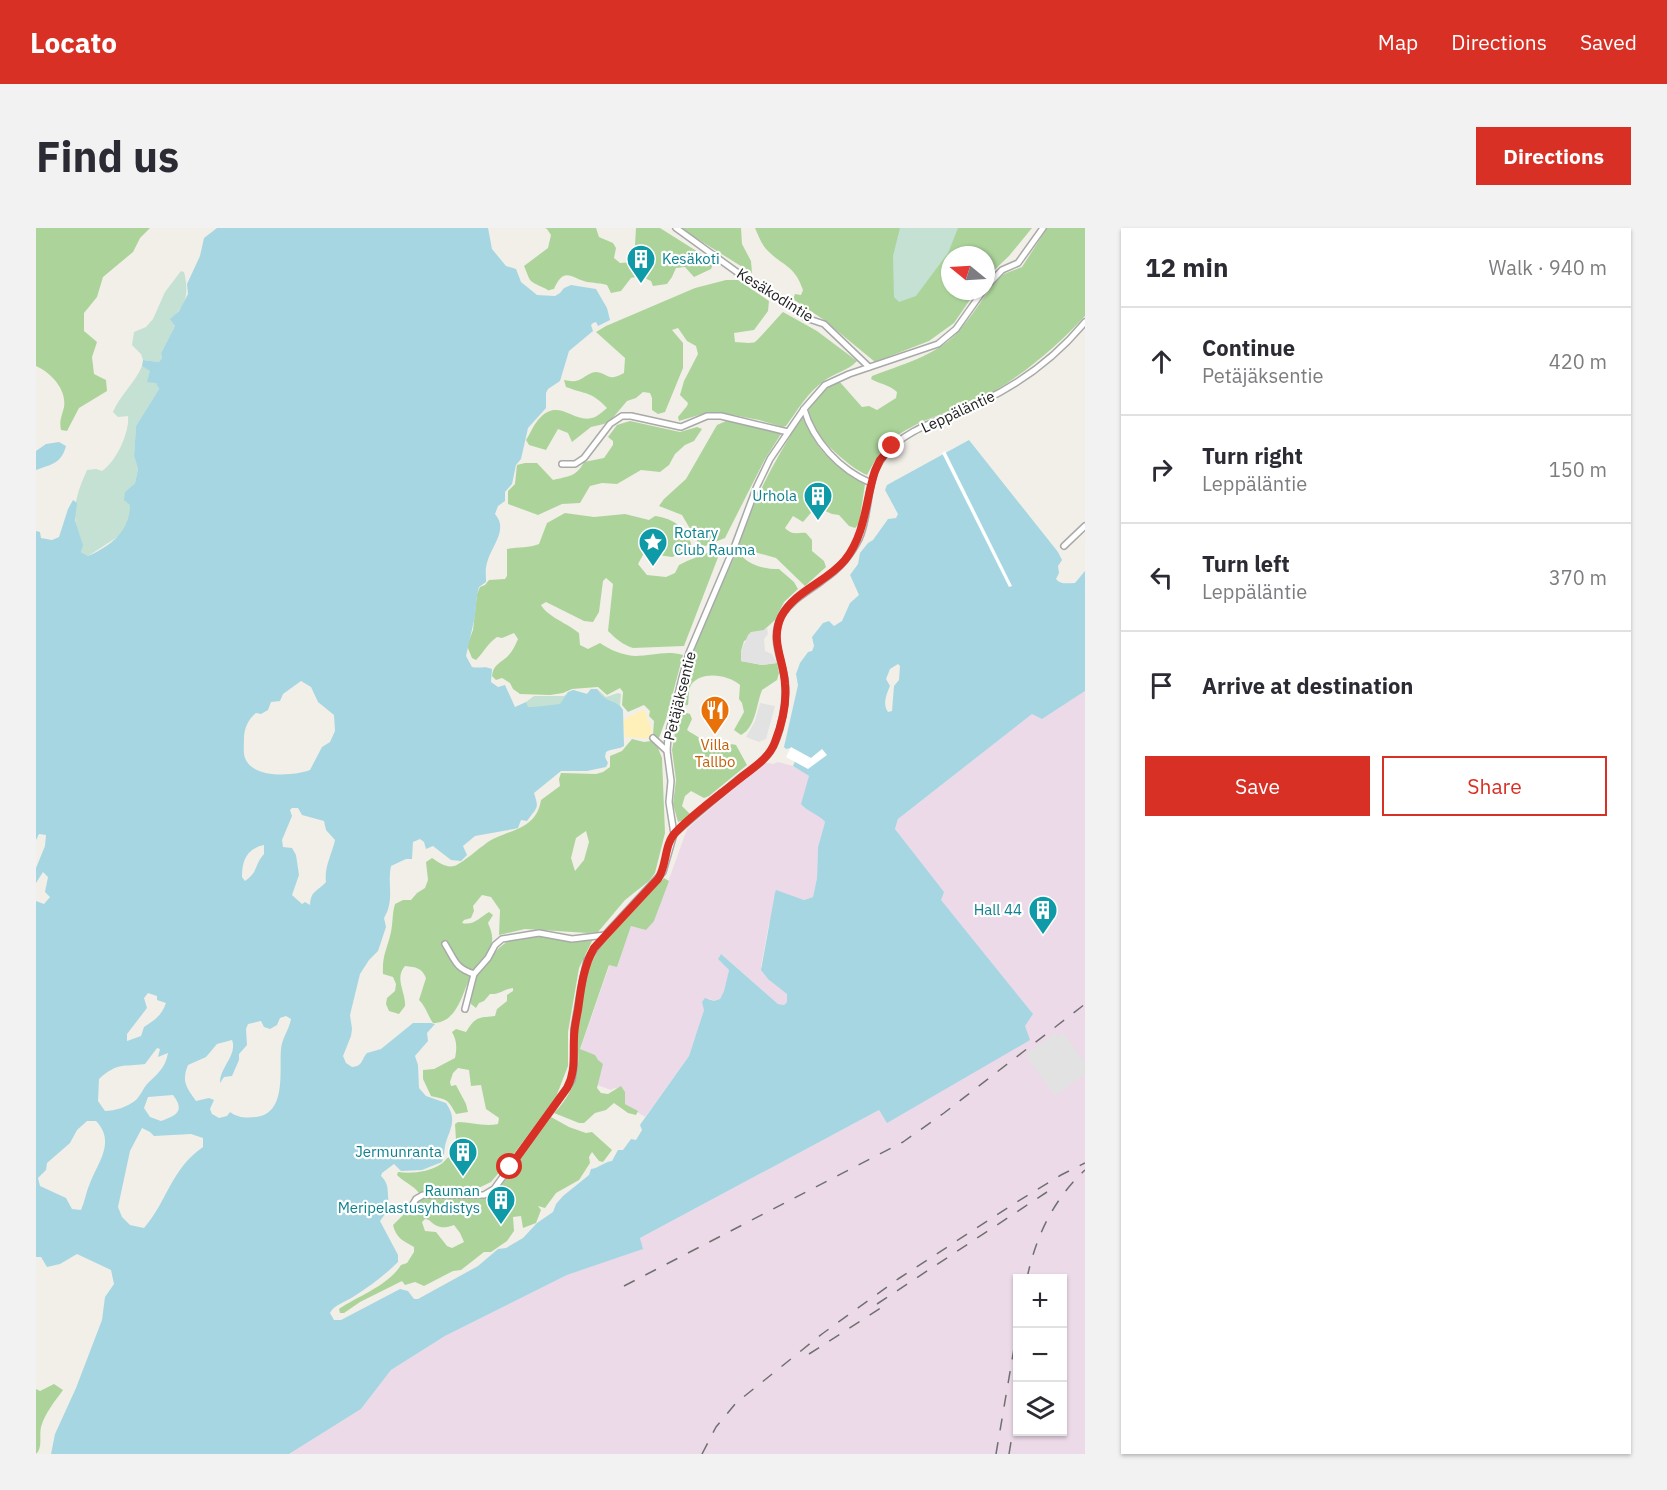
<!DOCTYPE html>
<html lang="en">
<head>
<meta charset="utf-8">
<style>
	:root { --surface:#fff; --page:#f2f2f3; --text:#2b2b33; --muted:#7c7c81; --line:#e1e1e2; --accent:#d93025 }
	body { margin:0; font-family:"IBM Plex Sans",sans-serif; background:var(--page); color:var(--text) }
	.controls { position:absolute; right:18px; bottom:18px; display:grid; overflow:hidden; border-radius:0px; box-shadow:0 2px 4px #0004 }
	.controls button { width:54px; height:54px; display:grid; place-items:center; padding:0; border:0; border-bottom:2px solid var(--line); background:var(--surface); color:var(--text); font:30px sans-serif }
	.compass { position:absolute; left:905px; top:18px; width:54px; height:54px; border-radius:50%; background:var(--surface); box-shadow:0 2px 4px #0004; rotate:288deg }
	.stop { position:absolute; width:18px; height:18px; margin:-14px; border:4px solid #d93025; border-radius:50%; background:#fff }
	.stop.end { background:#d93025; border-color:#fff; box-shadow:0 2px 6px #0008 }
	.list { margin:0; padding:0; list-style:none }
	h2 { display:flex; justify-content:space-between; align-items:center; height:78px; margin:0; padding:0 24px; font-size:26px }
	h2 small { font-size:20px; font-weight:400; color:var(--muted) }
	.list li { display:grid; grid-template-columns:39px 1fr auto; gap:18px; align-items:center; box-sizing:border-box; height:108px; padding:0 24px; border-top:2px solid var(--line) }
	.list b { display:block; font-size:22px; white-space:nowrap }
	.list p { margin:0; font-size:20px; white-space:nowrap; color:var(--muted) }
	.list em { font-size:20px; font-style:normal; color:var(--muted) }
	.actions { display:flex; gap:12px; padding:18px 24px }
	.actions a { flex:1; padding:14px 0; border:2px solid var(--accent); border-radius:0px; text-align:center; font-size:21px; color:var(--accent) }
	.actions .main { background:var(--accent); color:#fff }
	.icon { flex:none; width:33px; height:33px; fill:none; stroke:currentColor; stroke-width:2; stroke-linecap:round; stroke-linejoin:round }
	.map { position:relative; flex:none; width:1049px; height:1226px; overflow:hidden; border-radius:0px }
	header { display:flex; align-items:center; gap:36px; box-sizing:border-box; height:84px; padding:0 30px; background:var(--accent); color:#fff }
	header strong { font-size:28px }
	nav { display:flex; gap:33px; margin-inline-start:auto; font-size:21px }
	.intro { display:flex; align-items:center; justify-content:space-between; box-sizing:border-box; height:144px; padding:0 36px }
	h1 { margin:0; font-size:42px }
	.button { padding:15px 27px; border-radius:0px; background:var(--accent); color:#fff; font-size:21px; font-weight:700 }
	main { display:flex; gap:36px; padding:0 36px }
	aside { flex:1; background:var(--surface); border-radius:0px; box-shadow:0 2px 4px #0004 }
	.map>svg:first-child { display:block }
	.industrial { fill:#ecdae9; fill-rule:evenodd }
	.forest { fill:#acd49a; fill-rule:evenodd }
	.wetland { fill:#c4e1d3 }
	.sand { fill:#fff0b9 }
	.parking { fill:#e2e2e2 }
	.water { fill:#a6d6e2; fill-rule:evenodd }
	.pier { fill:#fff }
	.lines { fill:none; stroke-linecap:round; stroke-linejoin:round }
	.street-casing { stroke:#a9a9a9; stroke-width:8 }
	.street { stroke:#fff; stroke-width:5 }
	.rail { stroke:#707070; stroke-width:1.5; stroke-dasharray:12 12; stroke-linecap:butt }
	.route { stroke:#d93025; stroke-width:8 }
	.labels { text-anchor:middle; stroke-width:4.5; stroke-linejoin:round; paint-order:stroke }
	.culture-label { font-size:15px; fill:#0d838f; stroke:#fff; text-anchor:end }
	.street-label { font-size:15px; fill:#222; stroke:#fff }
	.food-label { font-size:15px; fill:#c56008; stroke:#fff }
</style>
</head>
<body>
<header>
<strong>Locato</strong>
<nav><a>Map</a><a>Directions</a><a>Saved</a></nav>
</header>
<div class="intro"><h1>Find us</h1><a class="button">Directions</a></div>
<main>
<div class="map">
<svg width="1049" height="1226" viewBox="0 0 1049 1226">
	<rect width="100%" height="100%" fill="#f2efe8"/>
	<g class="industrial">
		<path d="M1049 463V1226H253L325 1181 355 1142 409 1108 531 1047 606 1021 604 1010 843 882 851 894 907 664 859 601 862 591 997 485 1007 490ZM981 1050H1026V1204H981Z"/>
		<path d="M728 534 737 536 742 534 757 538 773 548 767 579 785 589 789 594 782 619 781 650 777 669 768 672 733 695 725 739 751 766V774L748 777 742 776 685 726 682 731 693 742 688 763 684 771 678 773 672 770 653 828 609 889 589 876V864L579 860 575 862 561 857 567 836 544 822 574 736 581 738 595 698 618 693 651 601Z"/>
	</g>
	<g class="forest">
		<path d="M0 0H114L104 10 97 24 67 49 61 69 48 85V103L61 114 56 129 58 146 70 152 71 163 43 180 31 203 25 202C23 192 26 188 28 179 31 161 14 144 0 138Z"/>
		<path d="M509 0H560L563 9 577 15 580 20 578 30 584 35 598 34 600 0H624L678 34 675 41 658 49 649 39 640 40 636 49 631 56 617 58 615 53 604 48 595 50 585 63 575 65 571 57C564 55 558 55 551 54 535 50 528 38 518 61 509 63 515 63 508 60 491 52 495 54 488 38L512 20 515 7 511 1Z"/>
		<path d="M644 0H705L706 16 715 33 716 45Z"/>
		<path d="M719 0H996L973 28 950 50V27H914V63H940L918 95 893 113 839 134 788 92 757 71 759 66 765 67 767 62C758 36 747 39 730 21 725 15 722 7 719 0Z"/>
		<path d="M1011 0H1049V88C1022 117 992 143 957 164 926 182 887 188 858 210 846 220 838 234 831 247 814 240 769 202 773 182 775 169 793 159 803 153L826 179 833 178 841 182 860 170 861 164C854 157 844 156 835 151L836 148C864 137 899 128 920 106 935 90 947 70 960 52L968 46 986 39Z"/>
		<path d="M690 52H702L733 73 732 83 718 102 698 105 699 114C705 114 714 116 719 114 722 112 741 90 747 84L781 103 821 133C812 143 798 145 788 153 772 164 761 183 750 198L747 199 723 192 681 184H673L643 193 642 189 651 178 652 175 644 167 648 153 662 126 660 118 651 113 642 100 636 102 647 115V140L629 184 622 186 616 182V170L614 165 607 164 600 170 591 173 575 192 568 196 555 199 536 214 532 205 522 201 510 222 493 217 490 212C494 206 497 198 502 192 523 167 538 198 559 189 563 187 567 183 571 180 555 163 551 167 530 159L528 152C533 153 538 154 543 152 548 150 554 144 560 144 574 146 571 154 588 145L589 130 560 104 570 98 659 60Z"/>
		<path d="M767 188C779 222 799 239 829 256L823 296 819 300 813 298 803 287 796 286 780 279 767 294 757 288 749 300C757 308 761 304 770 305L776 312V323L788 333 790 339 769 358 740 330 715 323 703 317C718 270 740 229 767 188Z"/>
		<path d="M594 193 644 204 661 199 666 201 658 213 649 217 639 226 633 237 624 244 605 242 581 256 566 255 554 258 544 275 526 276 502 287 472 276V263L479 256 481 237 489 235H501L517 252C533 248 540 249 548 234L568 230 577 217V213L572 209 581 197Z"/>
		<path d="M690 193 745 206 729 231 689 310 669 318 663 316 646 287 623 278 628 271 650 251 681 197Z"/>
		<path d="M529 285 558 289 589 286 613 292 619 288C637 290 655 302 656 322L636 329 608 325 602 336 611 347 630 349 639 345 643 337 651 333 686 319 648 418 597 420C587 417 579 410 572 403L577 356 570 350 567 353 563 384 557 394 548 393 510 374 505 377C512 389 531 395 543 405L544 417 552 421 564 415C574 422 586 427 599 428 616 428 630 422 647 427L630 491 623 510 617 507 618 493 613 488 614 483 608 477 592 484 586 477 587 464 584 460 571 467 562 459 536 461 527 465 514 467 484 466 477 461 474 455 466 450 460 452 456 448C457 437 464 435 471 429 476 424 479 418 482 411L478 405 466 410 461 409C452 415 448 424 440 432L436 430 431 418 437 402 441 366 444 359 449 357 453 352 469 351 471 348V321C482 319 493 320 503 316L511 295Z"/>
		<path d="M701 323C712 337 726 341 743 341L758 354 762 361 748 374 739 392 728 402 708 413 705 423V433L726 437 741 435 743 445 741 452 726 462C720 477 720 499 705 507L698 502 708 484 706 475 703 471 704 457C693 447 665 442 655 457 652 462 653 471 652 477L644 478C653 423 678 374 701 323Z"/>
		<path d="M648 484 654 486 656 491 651 502C656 506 680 519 686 519 692 518 694 515 700 517L711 537 673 568 668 570 655 563 649 568 646 578 654 586 648 592 642 594 637 576 640 552 636 522 642 488 643 485Z"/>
		<path d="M596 511 608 514 615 513 622 520 626 530 629 605 619 645 613 653 589 672 562 704 552 705 489 701 463 707 464 682 455 669 446 667 437 678 438 683 435 690 428 692 426 695C438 698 444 689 453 684L457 687 452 695C455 702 458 709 455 718 452 727 443 733 438 741 427 759 424 795 397 795 391 786 390 779 383 772L390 750C386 740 380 739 369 738 358 751 370 764 369 778L363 786 353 783 350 776 351 770 359 763 360 756 357 749 347 746C346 727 351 722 355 704 357 695 356 686 359 676L367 672H375L381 665 389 660 392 652 390 634 396 630C402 634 410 640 418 638 424 637 442 621 448 617 467 601 500 605 505 572L524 558 523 551 525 545 560 546 567 544 574 539V528L586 523ZM550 603 553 614 548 632 539 643 535 630 540 610Z"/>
		<path d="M628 650 633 653 618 693 610 702 595 698 581 739 573 737 544 821 559 827 562 832 567 836 561 860 565 865 572 866 585 858 589 864V876L602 883 600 887 592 885 578 875 570 882 559 885 548 895H543L518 885C532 871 540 855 542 836 543 826 541 817 541 808 544 777 547 741 567 716Z"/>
		<path d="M501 706 536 713 557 711 543 740 532 804V838L520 869 472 934 455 954 434 964 407 962 383 965C377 957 368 954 361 947L362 944C376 946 393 944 405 936 410 933 409 930 416 928L423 919 420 912 419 896 422 894C435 894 448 899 462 896L463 890 450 881 445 857 435 858 433 842 422 840 417 845 414 854 415 858 420 857 430 876 432 884 420 886C411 870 411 872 395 868L387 851V842L398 841 419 830C421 820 421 813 416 804L420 801 430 804C440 788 442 790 459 788L461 781 471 773V767L477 763V760C468 761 463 767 454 766L448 773 443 775 440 780 435 776V765L441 745 463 720 473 712Z"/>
		<path d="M515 889 533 899 550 905 556 904 576 922 567 934 563 933 556 924 553 929 554 935 543 952 520 965 509 980 502 978 505 982 500 995 487 1000 485 988 477 989 478 1003 471 1013 455 1024H448L425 1042 417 1043 388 1058 379 1054 369 1057 366 1053 324 1074 308 1085H304L303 1081C322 1068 353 1057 365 1037L371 1035 378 1024V1019C367 1013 360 1010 357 997L368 986 374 985 384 971 409 969 447 971 462 962ZM389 991 393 992C401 1000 407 1001 418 997L424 1005 428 1014 416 1020 411 1018 400 1004 389 1003 386 994Z"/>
		<path d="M18 1156 27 1162C19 1173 9 1185 5 1199 3 1208 7 1220 0 1226V1161L4 1163Z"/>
	</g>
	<g class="wetland">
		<path d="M864 0H922L912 25 880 68 863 74 858 69 857 28Z"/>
		<path d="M145 43 148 44C153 65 151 76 135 91L139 98 125 125 126 130 123 134 107 132 105 126 96 117 98 104 110 99 117 91 129 64Z"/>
		<path d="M106 138 115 143 123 161 100 198 98 228 102 241 99 255 89 264 94 277V289L86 306 52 328 45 324C48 313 42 305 40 295 36 277 44 258 51 242L60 241 66 243C80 234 94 204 92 188L82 189 77 184C84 167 99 155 106 138Z"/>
		<path d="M555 461H561L570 469 582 465 585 466 584 478 587 482H490V474L498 468H528L537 462 551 466Z"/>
	</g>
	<path class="sand" d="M608 481 616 502 614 510C605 512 598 507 589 510L587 492Z"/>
	<g class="parking">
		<path d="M731 399 732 406 728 411 729 423 736 426 741 435 726 437 705 433V423L712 407 715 404 728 402Z"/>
		<path d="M724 475 739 478 730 511 723 514 710 509 719 493Z"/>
		<path d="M1027 804 1049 835V846L1019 868 989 827 1019 805 1022 808Z"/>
	</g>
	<g class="water">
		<path d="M181 0H452L456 21 470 38 480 41 485 54 501 67 519 68 524 65 528 60 535 57 560 61 571 80 574 92 562 98 560 94 557 95 555 97 557 103 533 123 524 153 512 161 510 165V180L492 200 485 231 480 237 476 256 469 264V273L462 278 459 286C473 302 455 318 451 335 449 341 450 348 450 354L443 359 441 367 439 388 430 428 436 439C443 441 448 437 456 441L455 454 462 459 469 457 479 479 490 474 492 479C503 479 512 477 524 476L532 464 537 462 551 466 555 461H561C570 477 580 470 587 482L588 518C582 522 576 520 570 524L569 529 572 535 570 539 551 543H525L498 565C503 581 502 578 491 593L485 592 482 600 478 601 439 608 427 618 431 627 425 633 415 632 397 618 390 621 388 614 384 611 377 614 376 631H370L355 638C351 658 359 671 348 690L350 699 342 723 333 732 324 746 314 787 316 801 315 808 307 828 310 835 316 839C327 838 325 832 331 825L345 821 377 795H395L399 796 391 805 392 813 379 828 382 837 383 860 390 868 410 875C421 891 415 899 410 914 408 920 409 926 406 934L386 942 365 943 358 936 346 945 345 948C355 957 350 967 354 979L344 993 362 1027V1034C349 1047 333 1059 317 1069 309 1074 298 1077 294 1085L298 1092H305L364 1061 372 1063 378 1071H382L442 1038 462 1021 470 1020 487 1010 501 995 517 984 520 976 527 968 553 947 555 941C563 940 568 934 576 933L582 922H587L595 911 600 912 606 902 604 897 606 894 653 828 668 782 666 774 669 770 678 773 684 771 688 763 693 742 682 731 685 726 742 776 748 777 751 774V766L732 751 725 742 739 665 740 662 768 672 777 669 781 650 782 619 789 594C783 586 771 584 765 576L773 548 757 538 759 533 755 520 750 521 748 519 762 457 760 446 764 435 772 424 776 423 778 418 776 409 787 395 793 393 798 398 806 393 814 375 823 367 814 347 822 336 824 325 832 315 837 312 852 291 860 290 862 286 849 262 851 257 933 212 1022 324 1026 332 1022 338 1023 345 1020 351C1025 357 1032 355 1039 355L1049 343V463L1006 491 996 486 862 591 859 601 908 664 905 672 997 786 989 798 994 812 851 895 843 882 604 1010 607 1021 531 1047 409 1108 355 1142 325 1181 253 1226H15L19 1206 40 1160 66 1092 69 1069 78 1056 75 1042 41 1026 24 1036 11 1039 5 1029H0V673L8 676 14 669 9 664 12 649 7 644 0 655V640L9 618 10 607 3 606 0 612V303L4 304 5 310 16 312 23 309 32 281 37 272 41 275 39 292 47 317 45 324 52 328C75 318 94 303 94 277L88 272 89 264 99 255 102 241 98 228 100 198 123 161 120 155 111 154 114 143 106 138 107 132 123 134 126 130 125 125 139 98 134 91 143 83 152 66 151 56 164 28 168 10ZM862 436 864 438 863 452 858 458 856 483 852 484C846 476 851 465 854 458L850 451 854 441ZM265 453 275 459 282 474 298 487 299 503 294 514 286 519 274 542C257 548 217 551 209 530 207 524 208 516 208 510 208 501 212 491 220 485L225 486 232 482 235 474 244 473 247 466ZM256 580H262L266 587 288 593 290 602 299 612C296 626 288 639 290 654 281 664 275 662 274 677L269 674 266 676 256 667 263 647 260 627 256 620 247 619 246 612 256 588 254 582ZM228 617V626C218 637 223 643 209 653L206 649C206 633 210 621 228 617ZM112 765 121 768V772L130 775C126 787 119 792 108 799L105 808 91 813V806L111 780 108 770ZM250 788 255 791C253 802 246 810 245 821 243 843 251 885 220 889 210 890 202 890 194 884L191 888 183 890 176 886 174 881 178 872 173 870 160 873C151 860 145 854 152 837L170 829 181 816 196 812C202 827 183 840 184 855L188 849 196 848 203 832V826L211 817 210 801 212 796 225 793 228 799 234 801 241 797 244 790ZM121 820 124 821 122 829 132 825C129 841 121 846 111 856 107 861 104 868 100 872 91 879 79 883 69 883L62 873 63 851C82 834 87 839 109 836ZM137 867C150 884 139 888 125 893L114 889 108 880 112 869ZM51 893H60C80 914 62 934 54 955 50 964 49 973 45 982L36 981 30 970 4 958 2 950 10 942 11 935 34 915 41 902ZM106 900 114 904 118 908 155 906 167 910V919C135 941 132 972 108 1000L94 997 86 989 82 979 94 923Z"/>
		<path d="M23 214 30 218C25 236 16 236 0 242V223L10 216Z"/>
	</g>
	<g class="pier">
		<path d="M909 223 976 358 973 359 906 225Z"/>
		<path d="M755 519 775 530 786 521 791 527 772 541 750 529Z"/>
	</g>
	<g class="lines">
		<g class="street-casing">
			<g id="street">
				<path d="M640 0 705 47 733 63 770 90 788 96 833 139"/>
				<path d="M950 59 966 42 982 35 1007 0"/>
				<path d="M768 181C777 213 804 242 835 255"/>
				<path d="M526 236H539L548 230 574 196 586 188H595L645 199 671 188H685L752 204"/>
				<path d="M1028 318 1049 298"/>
				<path d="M617 510 631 523"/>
				<path d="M638 606C658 588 679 571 700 553 711 544 726 536 734 524 745 508 751 472 749 453 746 430 733 410 746 387 756 371 773 363 787 352 802 342 815 327 823 311 835 285 829 252 847 229 869 199 913 190 945 174 985 155 1021 128 1049 94"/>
				<path d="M409 716C419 732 419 740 438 746"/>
				<path d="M429 781 438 746 452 730 459 717 466 711 503 705 536 711 569 707"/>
				<path d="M374 981 380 971 387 967H448L458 961 531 860 536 852 538 838V801L545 760 551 732 569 707 627 644 638 606 633 574 635 553 631 523 632 508 646 450 653 425 699 317 721 258 734 231 768 181 789 157 813 146 902 116 920 101 947 63"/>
			</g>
		</g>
		<use href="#street" class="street"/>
		<g class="rail">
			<path d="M991 1050C1000 1008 1017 972 1049 942"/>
			<path d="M588 1058 867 914 908 885 1049 776"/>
			<path d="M841 1076 1011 964"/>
			<path d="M773 1126 851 1076"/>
			<path d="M666 1226 680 1199 700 1175 786 1106 862 1051 979 975 1025 947 1049 935"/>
			<path d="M960 1226 981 1103"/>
			<path d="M973 1226 976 1208"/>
		</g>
	</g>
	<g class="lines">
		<path class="route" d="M474 939 531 860C540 843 537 828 538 810 538 801 540 792 542 782 545 760 547 740 558 720L622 651C631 638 628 617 639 605 657 586 681 569 702 552 715 541 733 531 739 514 746 496 751 475 749 456 748 432 734 413 745 389 758 363 791 354 809 332 830 305 829 274 839 243L844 232 856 218"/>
	</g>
	<defs>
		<g id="building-pin" transform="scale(1.5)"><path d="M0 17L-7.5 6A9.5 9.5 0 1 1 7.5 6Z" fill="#0f9aa8" stroke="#fff"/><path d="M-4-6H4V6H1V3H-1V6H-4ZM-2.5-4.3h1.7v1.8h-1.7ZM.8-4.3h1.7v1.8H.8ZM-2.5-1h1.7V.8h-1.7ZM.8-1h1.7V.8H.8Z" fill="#fff"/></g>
		<g id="sight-pin" transform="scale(1.5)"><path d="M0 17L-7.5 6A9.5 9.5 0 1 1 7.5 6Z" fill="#0f9aa8" stroke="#fff"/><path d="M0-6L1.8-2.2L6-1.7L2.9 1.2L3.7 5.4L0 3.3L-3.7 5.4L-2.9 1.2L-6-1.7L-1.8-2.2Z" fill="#fff"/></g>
		<g id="restaurant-pin" transform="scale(1.5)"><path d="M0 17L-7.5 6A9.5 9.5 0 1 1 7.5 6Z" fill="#e8710a" stroke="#fff"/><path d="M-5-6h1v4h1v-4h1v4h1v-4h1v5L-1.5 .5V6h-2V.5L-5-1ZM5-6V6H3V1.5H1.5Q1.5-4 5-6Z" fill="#fff"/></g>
	</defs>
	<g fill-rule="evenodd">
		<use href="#building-pin" x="605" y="31"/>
		<use href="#building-pin" x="782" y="268"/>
		<use href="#sight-pin" x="617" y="314"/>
		<use href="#restaurant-pin" x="679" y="482"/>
		<use href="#building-pin" x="1007" y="682"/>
		<use href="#building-pin" x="427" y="924"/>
		<use href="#building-pin" x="465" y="972"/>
	</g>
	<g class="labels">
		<g class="culture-label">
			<text x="626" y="36" text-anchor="start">Kesäkoti</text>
			<text x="761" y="273">Urhola</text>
			<text x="638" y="310" text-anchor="start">Rotary<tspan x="638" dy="17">Club Rauma</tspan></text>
			<text x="986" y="687">Hall 44</text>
			<text x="406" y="929">Jermunranta</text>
			<text x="444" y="968">Rauman<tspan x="444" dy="17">Meripelastusyhdistys</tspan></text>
		</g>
		<g class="street-label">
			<text transform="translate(739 67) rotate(32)" y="5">Kesäkodintie</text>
			<text transform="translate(922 184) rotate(-25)" y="5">Leppäläntie</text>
			<text transform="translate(644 468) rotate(-76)" y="5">Petäjäksentie</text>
		</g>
		<g class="food-label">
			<text x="679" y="522">Villa<tspan x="679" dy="17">Tallbo</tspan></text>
		</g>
	</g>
</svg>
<div class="controls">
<button>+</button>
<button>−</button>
<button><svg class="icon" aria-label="layers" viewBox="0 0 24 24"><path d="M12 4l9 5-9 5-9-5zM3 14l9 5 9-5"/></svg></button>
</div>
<svg class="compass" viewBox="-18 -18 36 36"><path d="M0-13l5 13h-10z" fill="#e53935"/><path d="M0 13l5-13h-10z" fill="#7c7c81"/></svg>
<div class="stop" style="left:474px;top:939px"></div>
<div class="stop end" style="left:856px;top:218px"></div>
</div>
<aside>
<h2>12 min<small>Walk · 940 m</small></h2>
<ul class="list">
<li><svg class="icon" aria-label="ahead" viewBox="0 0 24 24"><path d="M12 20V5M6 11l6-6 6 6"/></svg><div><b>Continue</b><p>Petäjäksentie</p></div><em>420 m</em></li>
<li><svg class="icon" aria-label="right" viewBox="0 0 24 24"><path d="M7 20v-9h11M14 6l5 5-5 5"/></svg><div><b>Turn right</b><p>Leppäläntie</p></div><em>150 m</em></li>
<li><svg class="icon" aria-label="left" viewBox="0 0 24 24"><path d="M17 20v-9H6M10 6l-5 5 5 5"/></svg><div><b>Turn left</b><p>Leppäläntie</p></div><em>370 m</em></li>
<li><svg class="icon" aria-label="arrive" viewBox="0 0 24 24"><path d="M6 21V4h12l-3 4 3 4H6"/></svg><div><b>Arrive at destination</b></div></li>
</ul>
<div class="actions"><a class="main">Save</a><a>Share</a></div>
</aside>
</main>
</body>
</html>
